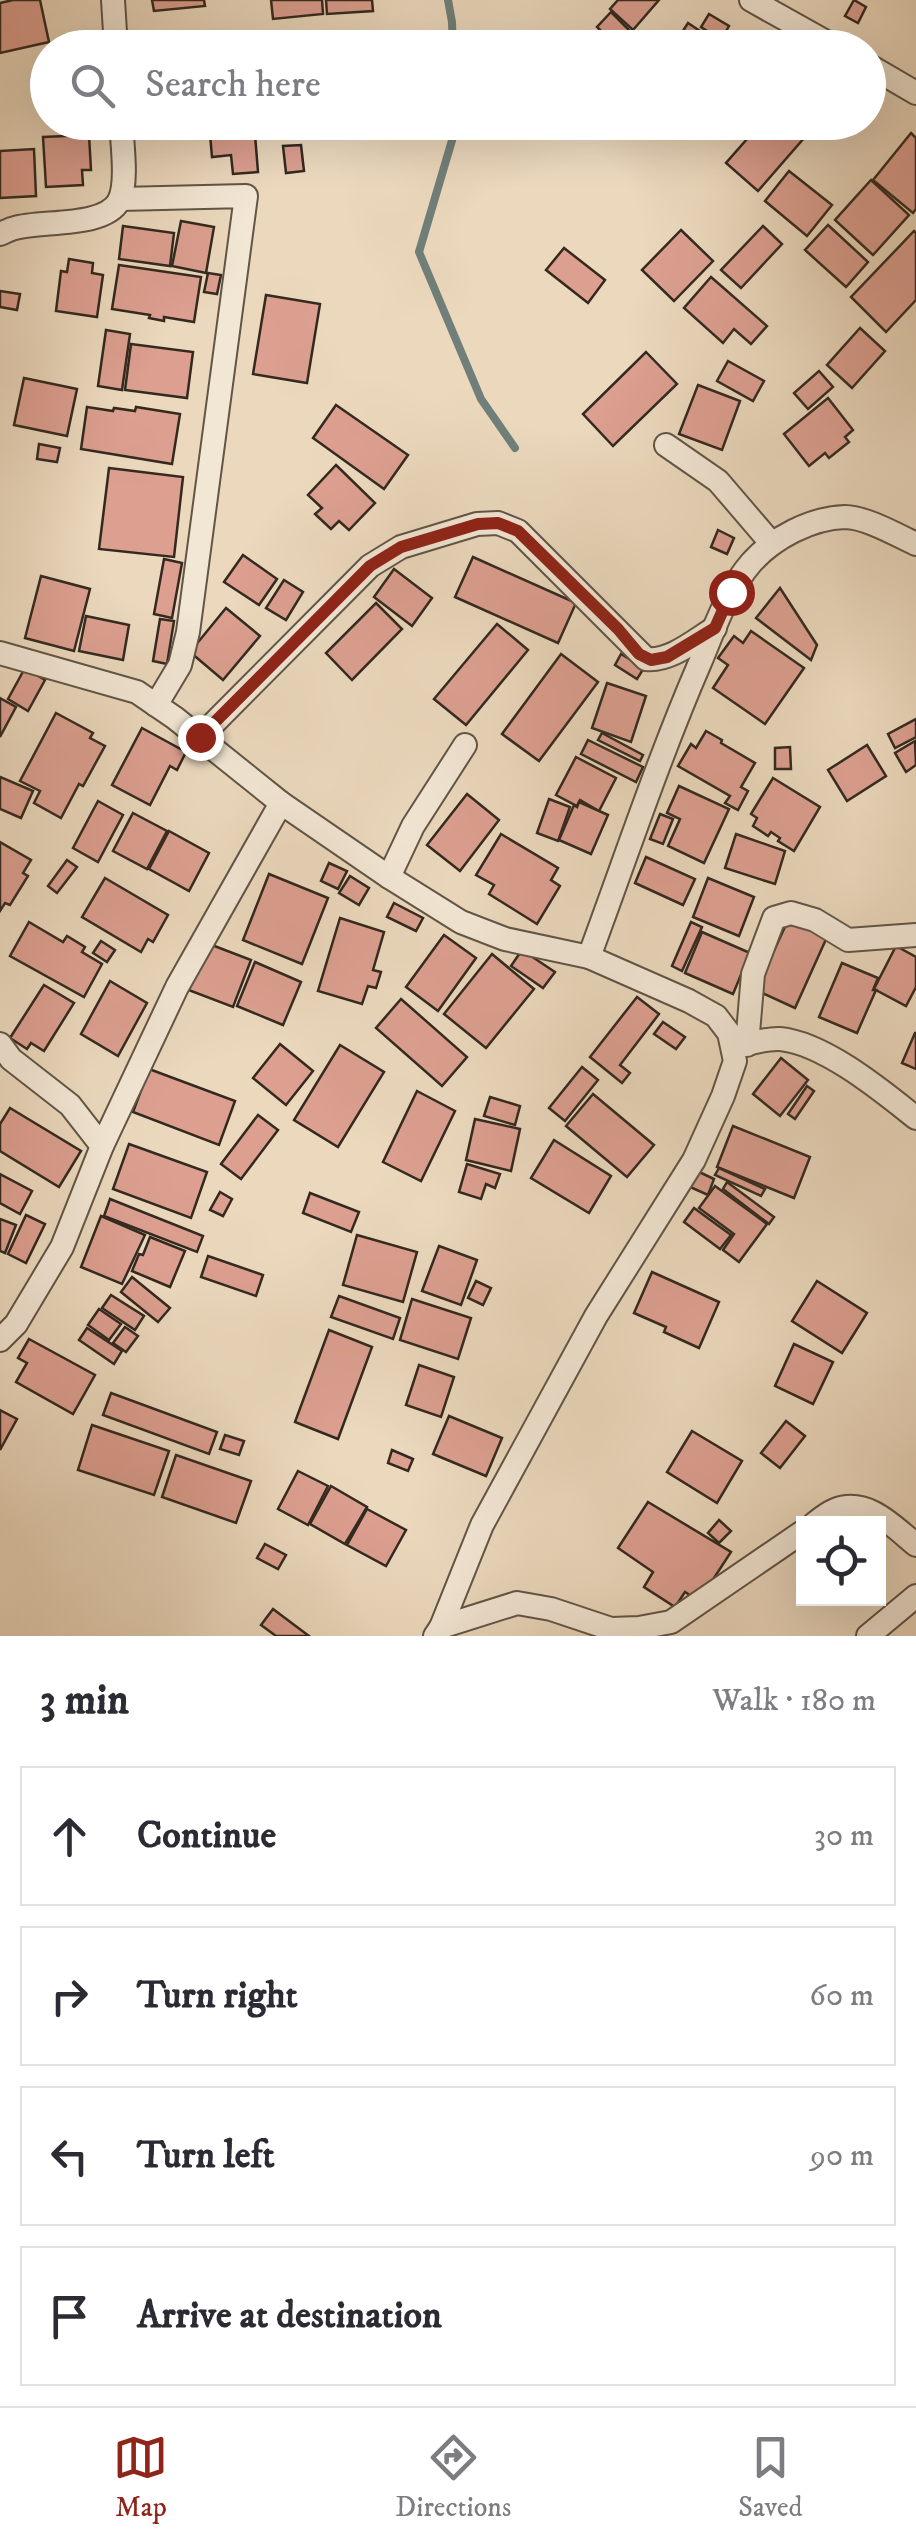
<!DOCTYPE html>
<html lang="en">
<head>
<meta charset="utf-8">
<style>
	:root { --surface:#fff; --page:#f2f2f3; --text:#2b2b33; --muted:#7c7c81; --line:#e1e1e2; --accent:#8f2418 }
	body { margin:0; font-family:"IM FELL DW Pica",serif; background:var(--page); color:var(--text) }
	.controls { position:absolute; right:30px; bottom:30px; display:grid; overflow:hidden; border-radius:0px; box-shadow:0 10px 40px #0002 }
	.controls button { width:90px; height:90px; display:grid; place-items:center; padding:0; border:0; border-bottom:2px solid var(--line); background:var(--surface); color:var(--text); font:50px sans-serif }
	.stop { position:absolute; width:30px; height:30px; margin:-22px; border:8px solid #8f2418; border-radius:50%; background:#fff }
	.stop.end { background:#8f2418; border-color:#fff; box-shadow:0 2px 10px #0008 }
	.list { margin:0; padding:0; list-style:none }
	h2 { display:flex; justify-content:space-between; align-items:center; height:130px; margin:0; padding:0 40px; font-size:42px }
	h2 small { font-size:32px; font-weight:400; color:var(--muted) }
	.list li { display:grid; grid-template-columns:65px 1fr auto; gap:30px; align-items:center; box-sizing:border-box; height:140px; margin:0 20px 20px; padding:0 20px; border:2px solid var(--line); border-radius:0px }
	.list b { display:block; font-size:38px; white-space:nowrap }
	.list em { font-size:32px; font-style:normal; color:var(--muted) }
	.icon { flex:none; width:55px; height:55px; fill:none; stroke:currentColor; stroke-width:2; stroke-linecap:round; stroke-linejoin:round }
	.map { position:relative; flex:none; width:916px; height:1636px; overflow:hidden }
	.search { position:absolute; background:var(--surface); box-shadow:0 10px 40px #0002; left:30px; right:30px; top:30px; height:110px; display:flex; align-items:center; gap:25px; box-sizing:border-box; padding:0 35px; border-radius:55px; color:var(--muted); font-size:38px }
	.sheet { height:770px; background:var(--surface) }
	nav { display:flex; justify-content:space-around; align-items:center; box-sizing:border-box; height:140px; border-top:2px solid var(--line); background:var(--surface); font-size:28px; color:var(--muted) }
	nav a { display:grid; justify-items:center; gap:5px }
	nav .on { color:var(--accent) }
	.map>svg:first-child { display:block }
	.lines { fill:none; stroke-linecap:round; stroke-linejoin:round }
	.stream { stroke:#707f7a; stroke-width:8 }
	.building { fill:#dc9f90; stroke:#33291f; stroke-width:2.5 }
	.street-casing { stroke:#615546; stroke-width:26 }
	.street { stroke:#f2e6d4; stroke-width:22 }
	.route { stroke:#8f2418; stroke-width:12 }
</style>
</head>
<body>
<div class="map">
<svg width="916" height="1636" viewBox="0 0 916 1636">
	<rect width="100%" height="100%" fill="#ebd8bd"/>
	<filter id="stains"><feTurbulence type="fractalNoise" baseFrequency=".002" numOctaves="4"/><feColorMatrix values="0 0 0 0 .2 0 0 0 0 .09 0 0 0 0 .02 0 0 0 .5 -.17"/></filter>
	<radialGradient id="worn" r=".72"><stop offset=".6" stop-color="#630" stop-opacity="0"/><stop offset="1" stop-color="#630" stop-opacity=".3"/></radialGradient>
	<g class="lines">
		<g class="stream">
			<path d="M448 0 452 22 453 48"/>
			<path d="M453 122V137L419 252 481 399 515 448"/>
		</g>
	</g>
	<g class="building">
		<path d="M13 0H40L49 42 0 53V3Z"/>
		<path d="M152 0H204L205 6 154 11Z"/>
		<path d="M271 0H322L323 14 273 19Z"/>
		<path d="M326 0H372L373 11 327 14Z"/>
		<path d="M618 0H659L633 30 610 9Z"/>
		<path d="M854 0 866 7 858 23 845 16Z"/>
		<path d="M611 12 630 31 616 46 597 27Z"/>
		<path d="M709 14 729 26 721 40 701 27Z"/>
		<path d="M688 23 712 39 707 48H672Z"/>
		<path d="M314 38 315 48H267L266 42Z"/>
		<path d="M209 122H254L258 172 233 174 231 155 212 157Z"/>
		<path d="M762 122H818L758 191 726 163Z"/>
		<path d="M911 133 916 138V209L913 213 873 180Z"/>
		<path d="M89 135 91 170H82L83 185 46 187 43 137Z"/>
		<path d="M301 145 304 171 286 173 283 146Z"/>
		<path d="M34 149 36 196 0 198V151Z"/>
		<path d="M789 171 832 205 807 236 765 201Z"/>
		<path d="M871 180 909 215 873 255 835 220Z"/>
		<path d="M181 221 214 227 206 273 172 266Z"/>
		<path d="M828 225 868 262 846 287 805 250Z"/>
		<path d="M123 226 174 233 170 266 119 259Z"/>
		<path d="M763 226 782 244 741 288 721 270Z"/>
		<path d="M681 230 713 261 674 301 642 270Z"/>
		<path d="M914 231 916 233V300L886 332 851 297Z"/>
		<path d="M564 248 605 280 588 303 546 270Z"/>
		<path d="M69 259 93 263 92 273 103 275 97 317 56 311 61 271 67 272Z"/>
		<path d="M119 265 201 277 194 322 164 317V321L149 318 150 315 112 309Z"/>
		<path d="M208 273 221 275 217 294 204 292Z"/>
		<path d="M711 277 767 326 751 344 734 329 723 343 684 308Z"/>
		<path d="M0 291 20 294 17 310 0 307Z"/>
		<path d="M266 295 320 304 307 383 253 374Z"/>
		<path d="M860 328 885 351 852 388 827 365Z"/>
		<path d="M106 330 130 334 122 390 98 386Z"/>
		<path d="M131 344 193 352 187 398 125 390Z"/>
		<path d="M646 352 677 384 613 446 583 414Z"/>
		<path d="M728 361 764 381 753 401 717 381Z"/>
		<path d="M819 371 833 387 808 409 794 393Z"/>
		<path d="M24 378 77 389 67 436 14 425Z"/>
		<path d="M698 385 740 401 722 450 679 434Z"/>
		<path d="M828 398 853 430 845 437 849 442 829 458 825 453 809 466 784 434Z"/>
		<path d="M336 405 408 455 384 489 313 438Z"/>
		<path d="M87 407 113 411 114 408 135 411 136 407 180 414 172 464 81 449Z"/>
		<path d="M39 444 60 448 57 462 37 459Z"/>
		<path d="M336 465 375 503 349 530 339 521 331 529 315 514 322 508 308 495Z"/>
		<path d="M109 468 183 477 174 557 99 549Z"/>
		<path d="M718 530 734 538 727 554 711 547Z"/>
		<path d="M243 555 277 579 259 605 224 582Z"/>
		<path d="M473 557 576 603 558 643 455 597Z"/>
		<path d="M164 559 182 563 172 618 154 614Z"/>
		<path d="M394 569 432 598 412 626 374 597Z"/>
		<path d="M41 576 90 589 74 651 25 638Z"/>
		<path d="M284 580 303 592 286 620 266 608Z"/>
		<path d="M780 588 817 645 811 660 756 618Z"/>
		<path d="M376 603 402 629 352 680 326 653Z"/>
		<path d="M226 608 260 636 223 680 190 652Z"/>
		<path d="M86 616 129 625 123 660 79 651Z"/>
		<path d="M160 619 174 621 167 664 153 661Z"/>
		<path d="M497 624 528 650 466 725 434 699Z"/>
		<path d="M751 631 804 668 765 724 713 688 728 665 718 658 734 636 743 643Z"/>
		<path d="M561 654 598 682 539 761 502 734Z"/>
		<path d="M621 654 644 668 637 679 615 665Z"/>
		<path d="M25 668 45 680 28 711 8 699Z"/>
		<path d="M607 683 646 696 631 742 592 728Z"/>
		<path d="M0 698 16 707 0 737Z"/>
		<path d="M56 713 93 733 90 738 105 746 83 786 79 784 61 818 34 803 40 791 20 781Z"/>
		<path d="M916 719V737L895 748 888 734Z"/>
		<path d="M142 728 186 752 177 770 170 766 150 805 112 785Z"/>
		<path d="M706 731 722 740 721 743 755 763 741 787 748 791 738 810 725 803 730 796 678 766 691 744 696 748Z"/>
		<path d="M602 733 643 755 640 761 598 740Z"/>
		<path d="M588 740 643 767 636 782 581 754Z"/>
		<path d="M915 741 916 765 906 772 895 753Z"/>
		<path d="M867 745 886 776 847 801 828 770Z"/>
		<path d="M790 747 791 769H775V748Z"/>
		<path d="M576 757 616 778 599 811 580 800 577 806 556 795Z"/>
		<path d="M0 777 33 791 21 818 0 809Z"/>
		<path d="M773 778 820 807 794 851 778 841 780 838 771 832 768 836 753 826 757 818 751 814Z"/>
		<path d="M679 786 729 809 704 863 668 846 680 819 667 813Z"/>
		<path d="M467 794 499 820 460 871 427 845Z"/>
		<path d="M549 799 570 807 558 841 537 833Z"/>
		<path d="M98 801 123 815 98 862 73 848Z"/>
		<path d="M579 802 608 815 591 854 559 840 574 805 577 807Z"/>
		<path d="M133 813 167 831 147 869 113 851Z"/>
		<path d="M660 814 673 819 663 844 650 839Z"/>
		<path d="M169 831 209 853 189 891 149 869Z"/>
		<path d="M501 834 558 868 551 880 560 886 537 924 489 894 494 885 476 875Z"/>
		<path d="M736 834 785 851 775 884 725 868Z"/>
		<path d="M0 842 31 860 23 873 28 876 10 905 5 903 0 911Z"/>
		<path d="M646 857 695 879 683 905 635 883Z"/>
		<path d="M67 860 77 867 57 893 48 886Z"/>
		<path d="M329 863 347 871 338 889 321 881Z"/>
		<path d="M269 874 328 898 302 964 243 940Z"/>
		<path d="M350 876 369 888 359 905 339 893Z"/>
		<path d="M105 878 168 915 153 942 148 939 141 952 82 917Z"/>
		<path d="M708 878 754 897 739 936 693 917Z"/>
		<path d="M394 903 423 918 416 931 387 917Z"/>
		<path d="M340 918 384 932 373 970 381 972 376 988 368 986 362 1004 318 991Z"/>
		<path d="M789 918 827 937 795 1008 756 990Z"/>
		<path d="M29 922 63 942 67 936 85 947 82 952 102 964 84 997 10 956Z"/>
		<path d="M691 922 702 927 682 971 672 966Z"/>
		<path d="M702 932 750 953 733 994 685 973Z"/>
		<path d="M444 935 476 958 438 1011 406 987Z"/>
		<path d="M101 941 115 950 107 962 93 953Z"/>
		<path d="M204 942 251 960 233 1007 186 989Z"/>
		<path d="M896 946 916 957V987L906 1006 874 989Z"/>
		<path d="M522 950 555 972 543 988 511 966Z"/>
		<path d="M492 954 534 989 486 1048 444 1014Z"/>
		<path d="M255 962 301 982 283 1025 237 1006Z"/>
		<path d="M842 963 878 978 873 990H876L857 1033 819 1017Z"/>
		<path d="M110 981 147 1003 118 1056 81 1034Z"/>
		<path d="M44 985 74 1003 44 1051 31 1043 27 1049 10 1038Z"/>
		<path d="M637 997 659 1014 620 1065 630 1073 622 1083 590 1057Z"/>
		<path d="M401 999 467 1057 442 1086 376 1028Z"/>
		<path d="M663 1022 685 1037 676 1049 654 1034Z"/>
		<path d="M915 1033H916V1069L902 1063Z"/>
		<path d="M280 1044 313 1071 286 1105 253 1078Z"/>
		<path d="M340 1045 384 1072 338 1147 294 1120Z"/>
		<path d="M781 1058 808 1080 780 1116 753 1094Z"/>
		<path d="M582 1067 598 1080 565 1121 549 1108Z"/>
		<path d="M149 1069 235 1101 219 1145 133 1112Z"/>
		<path d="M807 1086 814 1091 795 1119 788 1114Z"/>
		<path d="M417 1091 455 1111 421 1181 383 1162Z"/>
		<path d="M593 1094 654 1145 627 1177 566 1126Z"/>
		<path d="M490 1097 520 1106 515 1125 484 1116Z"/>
		<path d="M10 1108 81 1151 59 1187 0 1151V1124Z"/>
		<path d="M258 1115 278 1130 241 1179 221 1164Z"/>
		<path d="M475 1119 520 1129 511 1171 466 1160Z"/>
		<path d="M733 1126 810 1157 794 1198 717 1167Z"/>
		<path d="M554 1140 611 1176 589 1213 531 1178Z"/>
		<path d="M129 1144 207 1172 191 1218 113 1189Z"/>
		<path d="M467 1164 500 1174 495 1188 486 1184 481 1199 459 1192Z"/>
		<path d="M719 1168 765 1189 761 1196 715 1175Z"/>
		<path d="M695 1170 714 1179 708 1195 688 1186Z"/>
		<path d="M0 1174 32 1191 20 1214 0 1203Z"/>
		<path d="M727 1182 774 1217 769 1224 723 1189Z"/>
		<path d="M715 1186 767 1224 739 1262 723 1250 734 1234 699 1208Z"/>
		<path d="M220 1192 232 1199 223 1216 210 1210Z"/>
		<path d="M310 1193 359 1212 351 1232 303 1213Z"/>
		<path d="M110 1199 203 1236 197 1252 104 1216Z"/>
		<path d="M694 1208 731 1235 720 1249 684 1222Z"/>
		<path d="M26 1215 45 1224 26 1263 8 1254Z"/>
		<path d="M101 1216 145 1235 122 1284 81 1267Z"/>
		<path d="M0 1219 16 1225 5 1253 0 1251Z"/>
		<path d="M357 1235 417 1252 403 1302 343 1285Z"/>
		<path d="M150 1237 185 1251 170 1287 132 1271 139 1254 143 1255Z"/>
		<path d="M439 1246 477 1260 461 1305 422 1291Z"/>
		<path d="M208 1256 263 1275 256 1296 201 1277Z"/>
		<path d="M652 1272 719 1302 699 1348 664 1332 666 1327 634 1313Z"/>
		<path d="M132 1277 170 1308 158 1322 121 1292Z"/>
		<path d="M476 1281 491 1288 483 1305 468 1298Z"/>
		<path d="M817 1281 867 1313 842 1353 792 1321Z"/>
		<path d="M111 1295 144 1316 135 1330 102 1308Z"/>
		<path d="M339 1296 400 1318 393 1339 331 1317Z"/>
		<path d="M412 1299 471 1318 458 1359 400 1340Z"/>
		<path d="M99 1309 121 1324 109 1340 88 1325Z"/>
		<path d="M125 1327 138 1336 126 1352 113 1343Z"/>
		<path d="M87 1328 122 1351 114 1364 79 1340Z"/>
		<path d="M329 1330 372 1347 338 1439 295 1422Z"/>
		<path d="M29 1339 95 1375 73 1414 16 1382 27 1363 18 1358Z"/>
		<path d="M794 1344 833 1362 813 1404 775 1386Z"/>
		<path d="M419 1365 454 1377 441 1417 406 1405Z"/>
		<path d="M111 1393 217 1432 209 1454 103 1415Z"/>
		<path d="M0 1410 17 1419 0 1450Z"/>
		<path d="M449 1416 502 1438 486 1476 433 1454Z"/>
		<path d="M786 1421 805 1436 780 1468 761 1453Z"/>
		<path d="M92 1425 169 1451 154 1495 78 1470Z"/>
		<path d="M692 1431 742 1461 717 1503 667 1472Z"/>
		<path d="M225 1435 244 1441 239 1455 220 1449Z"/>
		<path d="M392 1450 413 1459 408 1471 388 1463Z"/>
		<path d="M176 1455 251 1481 236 1523 162 1497Z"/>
		<path d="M298 1471 328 1486 308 1525 278 1509Z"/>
		<path d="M331 1486 367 1507 345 1544 310 1524Z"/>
		<path d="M648 1502 731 1552 699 1601 685 1592 675 1607 644 1587 653 1572 618 1548Z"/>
		<path d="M367 1509 406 1530 386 1566 347 1545Z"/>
		<path d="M719 1520 731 1531 719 1543 708 1533Z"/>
		<path d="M265 1544 286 1555 278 1569 257 1558Z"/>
		<path d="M273 1609 309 1636H276L261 1625Z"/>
	</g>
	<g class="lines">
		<g class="street-casing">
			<g id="street">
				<path d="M113 0 116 48"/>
				<path d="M751 0 837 48"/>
				<path d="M868 65 916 93"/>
				<path d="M120 199 246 196 188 632 180 665 156 705"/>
				<path d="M0 234C5 232 10 229 15 228 41 220 104 228 119 201 128 183 122 143 121 122"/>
				<path d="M666 445 718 481 772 544"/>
				<path d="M0 653 137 692 175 718 281 803 389 877 461 922 505 939 589 957 689 1001 716 1016 729 1033 735 1061 723 1096 694 1160 596 1316 482 1525 441 1627 435 1636"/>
				<path d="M200 737 370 566 401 547 477 524 498 523 518 531 646 659C670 662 695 640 715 628"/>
				<path d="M389 877 413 826 465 745"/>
				<path d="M589 957C625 860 658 760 699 665 714 630 726 592 751 563 773 538 811 518 845 517 865 517 897 535 916 544"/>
				<path d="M0 1044 11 1059 70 1105 102 1146"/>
				<path d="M747 1045 753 974 774 918 791 913 815 920 848 940 916 935"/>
				<path d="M734 1047C748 1044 766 1038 780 1039 824 1043 882 1091 916 1118"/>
				<path d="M0 1340 16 1324 62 1247 102 1146 177 987 281 803"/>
				<path d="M814 1524C820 1519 828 1513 835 1510 867 1497 894 1527 916 1545"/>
				<path d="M441 1627 517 1603 551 1609 611 1629 639 1628 671 1622 804 1531"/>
				<path d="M868 1636 916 1596"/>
			</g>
		</g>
		<use href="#street" class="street"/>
	</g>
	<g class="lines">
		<path class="route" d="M200 737 370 566 401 547 478 524 498 523 518 531 618 629 639 654 651 660 667 657 715 628 731 592"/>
	</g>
	<rect width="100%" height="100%" filter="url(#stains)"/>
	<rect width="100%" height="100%" fill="url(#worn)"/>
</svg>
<div class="controls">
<button><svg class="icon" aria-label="locate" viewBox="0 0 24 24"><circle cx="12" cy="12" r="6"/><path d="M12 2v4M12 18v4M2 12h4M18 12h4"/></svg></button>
</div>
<div class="stop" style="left:731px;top:592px"></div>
<div class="stop end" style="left:200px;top:737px"></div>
<div class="search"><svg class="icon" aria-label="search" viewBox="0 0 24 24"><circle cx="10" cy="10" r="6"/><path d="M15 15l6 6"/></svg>Search here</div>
</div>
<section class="sheet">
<h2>3 min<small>Walk · 180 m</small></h2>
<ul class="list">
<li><svg class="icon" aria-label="ahead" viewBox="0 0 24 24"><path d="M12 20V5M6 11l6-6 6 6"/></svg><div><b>Continue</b></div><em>30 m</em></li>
<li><svg class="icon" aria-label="right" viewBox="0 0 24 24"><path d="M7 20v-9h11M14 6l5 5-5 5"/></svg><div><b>Turn right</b></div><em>60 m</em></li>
<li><svg class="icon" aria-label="left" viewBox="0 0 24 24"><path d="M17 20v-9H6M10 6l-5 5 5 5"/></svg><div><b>Turn left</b></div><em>90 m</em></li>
<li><svg class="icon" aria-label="arrive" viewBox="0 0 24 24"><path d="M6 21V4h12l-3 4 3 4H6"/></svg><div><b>Arrive at destination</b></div></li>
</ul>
</section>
<nav>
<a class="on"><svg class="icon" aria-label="map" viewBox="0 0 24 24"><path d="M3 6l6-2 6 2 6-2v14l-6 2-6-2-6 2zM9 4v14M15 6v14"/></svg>Map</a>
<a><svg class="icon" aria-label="directions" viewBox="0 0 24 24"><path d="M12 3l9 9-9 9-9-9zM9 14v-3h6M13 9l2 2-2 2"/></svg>Directions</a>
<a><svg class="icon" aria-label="saved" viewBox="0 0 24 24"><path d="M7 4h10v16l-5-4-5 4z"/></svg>Saved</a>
</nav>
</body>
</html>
